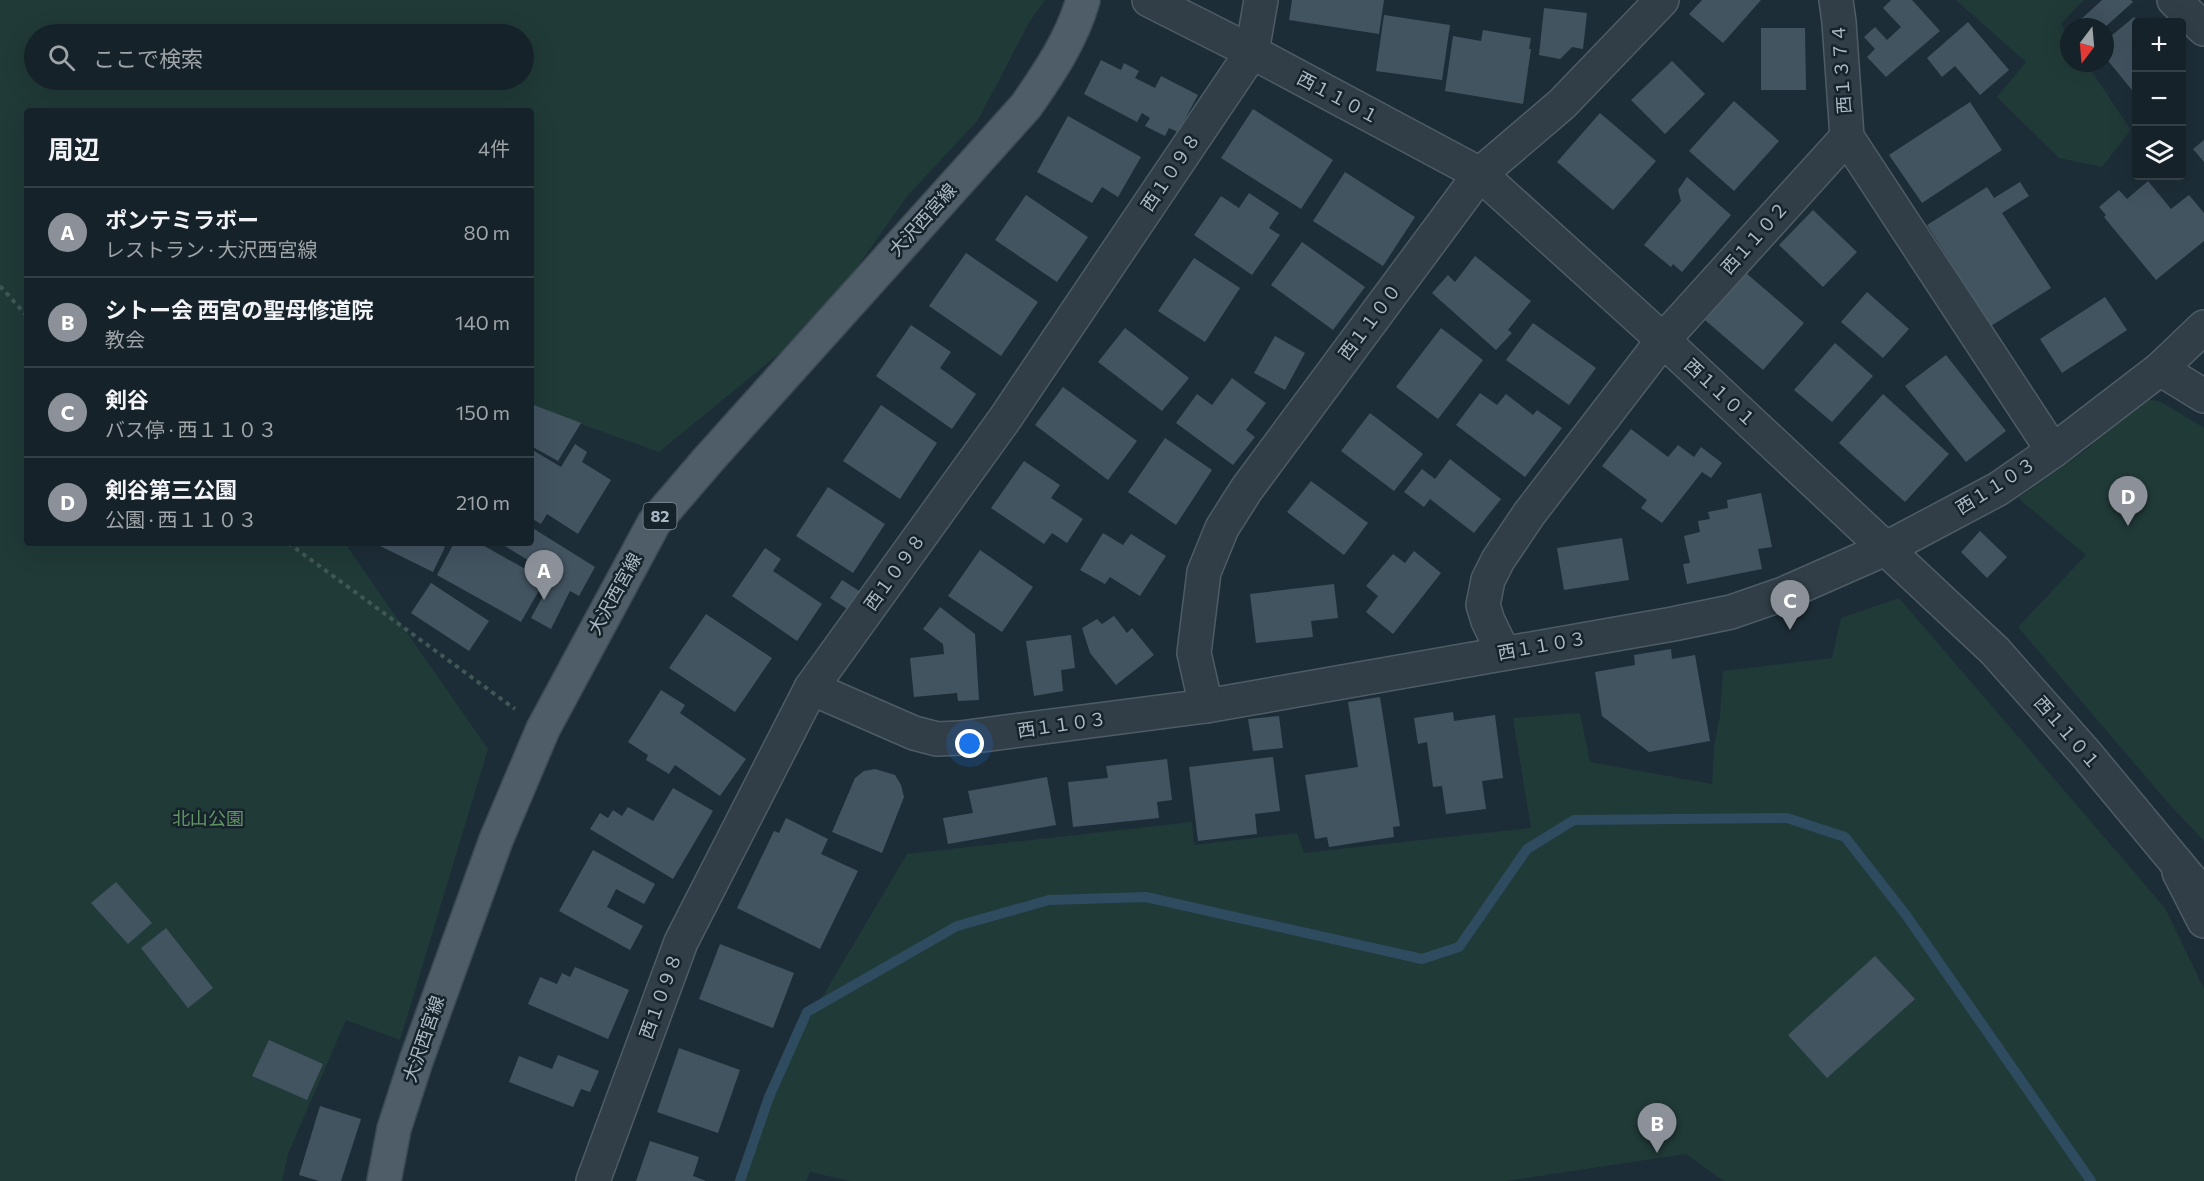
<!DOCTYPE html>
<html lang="ja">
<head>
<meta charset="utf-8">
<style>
	:root { --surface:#162229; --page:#1f2a31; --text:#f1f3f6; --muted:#9ea4a8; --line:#353f46; --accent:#8c9099 }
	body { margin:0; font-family:Commissioner,"Noto Sans JP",sans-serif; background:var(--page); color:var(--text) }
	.controls { position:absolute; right:18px; top:18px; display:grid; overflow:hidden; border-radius:6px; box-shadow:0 6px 24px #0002 }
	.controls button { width:54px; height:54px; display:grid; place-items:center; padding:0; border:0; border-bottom:2px solid var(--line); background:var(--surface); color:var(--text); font:30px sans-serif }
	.compass { position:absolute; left:2060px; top:18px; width:54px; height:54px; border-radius:50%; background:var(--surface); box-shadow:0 6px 24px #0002; rotate:196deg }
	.you { position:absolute; left:970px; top:744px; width:21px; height:21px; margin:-15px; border:4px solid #fff; border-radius:50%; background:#1a73e8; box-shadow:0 0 0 9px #1a73e833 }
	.badge { display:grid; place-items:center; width:39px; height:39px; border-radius:50%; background:var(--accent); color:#fff; font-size:20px; font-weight:700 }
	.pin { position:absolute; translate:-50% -50px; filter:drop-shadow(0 2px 3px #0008) }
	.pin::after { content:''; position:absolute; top:32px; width:21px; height:18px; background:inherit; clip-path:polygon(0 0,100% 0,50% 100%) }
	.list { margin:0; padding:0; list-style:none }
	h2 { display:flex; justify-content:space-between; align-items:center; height:78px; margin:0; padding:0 24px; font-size:26px }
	h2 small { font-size:20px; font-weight:400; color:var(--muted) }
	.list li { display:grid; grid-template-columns:39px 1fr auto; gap:18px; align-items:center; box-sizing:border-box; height:90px; padding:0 24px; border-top:2px solid var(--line) }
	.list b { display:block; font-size:22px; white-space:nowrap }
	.list p { margin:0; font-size:20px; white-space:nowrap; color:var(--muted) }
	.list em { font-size:20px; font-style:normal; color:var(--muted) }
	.icon { flex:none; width:33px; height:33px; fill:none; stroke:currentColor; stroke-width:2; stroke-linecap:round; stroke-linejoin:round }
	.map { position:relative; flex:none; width:2204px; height:1181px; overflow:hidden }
	.search { position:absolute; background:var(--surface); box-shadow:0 6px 24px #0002; left:24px; top:24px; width:510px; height:66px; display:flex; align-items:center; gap:15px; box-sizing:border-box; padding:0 21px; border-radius:33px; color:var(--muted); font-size:22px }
	.panel { position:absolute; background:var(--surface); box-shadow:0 6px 24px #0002; left:24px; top:108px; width:510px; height:438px; border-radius:6px }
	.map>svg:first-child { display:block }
	.green { fill:#203a38; fill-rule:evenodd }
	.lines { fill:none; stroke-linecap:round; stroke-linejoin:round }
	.stream { stroke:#2f4b60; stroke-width:10 }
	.building { fill:#435461 }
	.minor-casing { stroke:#4e5c66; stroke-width:36 }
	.tertiary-casing { stroke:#4e5c66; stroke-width:36 }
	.primary-casing { stroke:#3d4a54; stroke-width:36 }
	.path { stroke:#3f5755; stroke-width:4; stroke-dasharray:4.5 4.5; stroke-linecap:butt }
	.minor { stroke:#313e47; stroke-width:33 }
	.tertiary { stroke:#313e47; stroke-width:33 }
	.primary { stroke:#4e5d68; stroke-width:33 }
	.labels { text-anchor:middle; stroke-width:5; stroke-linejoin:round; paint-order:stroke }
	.shield { fill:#17232b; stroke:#7e8c97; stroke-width:1.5 }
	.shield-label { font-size:16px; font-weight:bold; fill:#aab9c5 }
	.street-label { font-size:18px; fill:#aab9c5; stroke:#17232b }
	.park-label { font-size:18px; fill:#619664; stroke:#17232b }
</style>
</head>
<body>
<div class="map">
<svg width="2204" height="1181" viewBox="0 0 2204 1181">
	<rect width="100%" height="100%" fill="#1d2d37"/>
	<g class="green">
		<path d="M0 0H1045L1030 21 978 120 908 195 819 321 659 452 531 406V111H27V543H350L348 548 488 749 400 1040 346 1020 288 1154 282 1181H0ZM34 34H524V80H34Z"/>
		<path d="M1956 0H2084L2061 24 2069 37V63H2086L2131 130 2102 167 2059 158 1997 97 2026 62Z"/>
		<path d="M2147 399 2161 402 2204 428V841L2170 805 2018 627 2086 555 2018 498 2089 448 2135 401Z"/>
		<path d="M1899 598 2165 908 2204 989V1181H1724L1686 1154 1506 1181H850L810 1172 806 1181H740L778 1072 907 854 1192 822 1194 845 1297 833 1304 853 1531 828 1513 718 1580 713 1590 762 1712 784 1714 746 1720 716 1723 671 1832 658 1841 618Z"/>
	</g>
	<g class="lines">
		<path class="stream" d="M740 1181 769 1097 807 1012 957 926 1049 900 1146 897 1422 959 1459 947 1527 849 1574 820 1787 818 1845 837 1906 915 2091 1181"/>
	</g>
	<g class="building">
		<path d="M1292 0H1384L1379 34 1289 20Z"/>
		<path d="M1702 0H1761L1723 43 1689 14Z"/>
		<path d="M1891 0H1912L1940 31 1886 77 1867 57 1875 49 1864 37 1875 27 1887 40 1901 27 1883 8Z"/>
		<path d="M2102 0H2131L2133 2 2105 27H2083L2078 22Z"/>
		<path d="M1544 8 1587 13 1583 49 1572 47 1560 59 1539 55Z"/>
		<path d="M1384 15 1450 25 1442 80 1376 71Z"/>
		<path d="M2134 17 2138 22 2136 95 2105 57V41Z"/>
		<path d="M1968 22 2009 70 1980 95 1955 66 1942 77 1927 58Z"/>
		<path d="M1761 28H1805L1806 90H1761Z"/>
		<path d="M1483 30 1531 38 1529 49H1531L1523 104 1445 91 1453 36 1481 41Z"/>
		<path d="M1101 60 1121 70 1124 63 1139 71 1135 78 1155 88 1161 76 1198 95 1178 132 1169 128 1165 136 1145 126 1150 118 1142 113 1137 122 1084 94Z"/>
		<path d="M1672 61 1705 94 1665 134 1631 100Z"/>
		<path d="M1734 101 1779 141 1734 191 1689 151Z"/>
		<path d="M1970 102 2002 150 1922 203 1889 155Z"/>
		<path d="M1253 109 1333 160 1301 209 1221 158Z"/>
		<path d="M1600 113 1656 161 1613 210 1557 162Z"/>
		<path d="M1068 116 1141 157 1118 197 1102 187 1092 203 1037 172Z"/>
		<path d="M2204 140V162L2193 149Z"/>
		<path d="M1345 172 1415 217 1383 266 1313 221Z"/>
		<path d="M1687 177 1731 215 1682 272 1673 264 1671 267 1644 245 1681 201 1678 190Z"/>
		<path d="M2148 181 2171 209 2189 195 2204 213V241L2156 280 2104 217 2106 215 2099 207 2119 190 2127 199Z"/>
		<path d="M2020 182 2029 196 2002 213 2051 288 1991 326 1927 225 1987 187 1994 198Z"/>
		<path d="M1249 193 1279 213 1269 228 1280 235 1252 275 1194 235 1221 196 1239 208Z"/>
		<path d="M1026 195 1088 237 1057 282 995 240Z"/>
		<path d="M1813 210 1857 252 1823 287 1779 245Z"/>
		<path d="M1302 242 1365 287 1333 330 1271 285Z"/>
		<path d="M966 253 1038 302 1001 356 929 306Z"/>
		<path d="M1475 256 1531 301 1508 330 1512 333 1496 350 1432 293 1448 275 1455 282Z"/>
		<path d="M1194 258 1240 288 1205 342 1158 311Z"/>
		<path d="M1746 273 1804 323 1763 370 1705 320Z"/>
		<path d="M1867 292 1909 329 1883 358 1841 322Z"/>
		<path d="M2105 297 2127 330 2062 373 2040 339Z"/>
		<path d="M1533 323 1596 368 1569 405 1506 360Z"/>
		<path d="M911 325 951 352 940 368 976 394 952 429 876 376Z"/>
		<path d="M1125 328 1189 378 1162 411 1098 362Z"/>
		<path d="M1441 328 1483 360 1438 419 1396 387Z"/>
		<path d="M1275 336 1305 353 1285 390 1254 373Z"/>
		<path d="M1835 343 1873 376 1832 422 1794 390Z"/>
		<path d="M1946 355 2006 431 1966 462 1905 386Z"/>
		<path d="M1232 378 1266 403 1246 430 1255 437 1233 465 1176 423 1197 394 1212 405Z"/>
		<path d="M1063 387 1137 441 1108 480 1035 425Z"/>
		<path d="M1480 393 1497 405 1506 394 1533 415 1537 410 1562 428 1525 477 1456 425Z"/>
		<path d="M1883 394 1949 454 1905 502 1839 443Z"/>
		<path d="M531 404 581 423 558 461 531 446Z"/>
		<path d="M881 405 937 443 900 499 843 461Z"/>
		<path d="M1370 413 1423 454 1394 491 1341 451Z"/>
		<path d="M1631 429 1668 457 1678 445 1694 457 1701 447 1722 463 1711 478 1702 472 1662 523 1641 508 1647 500 1602 466Z"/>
		<path d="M1165 438 1212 470 1176 525 1128 492Z"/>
		<path d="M575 444 587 452 582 462 611 480 578 534 547 514 541 524 531 518V449L561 467Z"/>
		<path d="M1450 459 1501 499 1474 533 1430 499 1424 507 1404 492 1422 469 1435 479Z"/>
		<path d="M1024 461 1060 485 1051 498 1083 519 1067 543 1052 533 1044 544 991 508Z"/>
		<path d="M1311 481 1368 523 1344 555 1287 512Z"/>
		<path d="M828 487 885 524 853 573 796 536Z"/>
		<path d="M1761 493 1772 547 1758 549 1762 569 1687 584 1683 564 1690 563 1684 536 1700 532 1698 521 1710 519 1708 512 1728 508 1727 500Z"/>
		<path d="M531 527 595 567 579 596 570 591 551 629 531 618 554 576 500 543H531Z"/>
		<path d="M1980 531 2007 557 1987 578 1961 552Z"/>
		<path d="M1103 533 1123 545 1131 534 1166 556 1140 596 1110 577 1105 584 1080 570Z"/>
		<path d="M1622 538 1629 580 1564 590 1557 548Z"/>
		<path d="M374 543H437L445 547 433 572Z"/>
		<path d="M454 543H479L545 580 521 622 437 575Z"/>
		<path d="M765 548 781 559 773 571 822 604 797 641 732 596Z"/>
		<path d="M980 550 1033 587 1002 632 948 596Z"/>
		<path d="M1414 551 1441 573 1393 634 1366 612 1378 596 1366 586 1393 554 1405 563Z"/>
		<path d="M842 580 861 592 849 610 830 598Z"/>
		<path d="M431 583 489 621 469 651 411 613Z"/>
		<path d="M1334 584 1338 618 1311 621 1313 637 1256 643 1250 594Z"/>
		<path d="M940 607 975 634 979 700 958 701 957 693 914 697 910 658 944 654 943 644 923 629Z"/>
		<path d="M706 614 772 658 735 712 669 668Z"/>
		<path d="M1114 616 1127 633 1132 628 1154 655 1116 685 1090 653 1082 628 1097 619 1102 624Z"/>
		<path d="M1071 635 1075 668 1061 670 1063 691 1034 696 1026 641Z"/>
		<path d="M1671 649 1672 659 1695 655 1710 741 1649 752 1602 716 1595 672 1635 665 1634 655Z"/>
		<path d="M661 690 685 705 680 713 746 759 720 796 675 765 669 774 646 760 648 755 628 742Z"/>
		<path d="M1380 697 1400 826 1393 827 1394 837 1329 847 1327 837 1315 839 1305 775 1358 767 1348 702Z"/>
		<path d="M1453 712 1454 721 1495 715 1503 778 1482 781 1486 809 1446 814 1442 786 1433 787 1427 742 1418 744 1414 718Z"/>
		<path d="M1279 716 1283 748 1253 751 1248 719Z"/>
		<path d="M1273 757 1280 811 1255 814 1257 834 1198 841 1189 767Z"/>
		<path d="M1167 759 1172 800 1157 802 1159 818 1073 827 1068 782 1108 778 1106 766Z"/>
		<path d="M875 769 895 775 901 785 904 797 882 853 832 832 855 778 864 771Z"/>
		<path d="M1047 777 1056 825 948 844 943 818 973 813 968 791Z"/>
		<path d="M673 788 713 811 673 879 590 829 600 813 608 818 613 810 622 816 628 807 653 821Z"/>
		<path d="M786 818 828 839 821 854 858 871 820 949 737 908 774 831 779 833Z"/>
		<path d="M593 850 655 884 644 904 616 889 607 907 643 926 630 950 559 911Z"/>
		<path d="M116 882 152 923 128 944 91 903Z"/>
		<path d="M166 928 213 988 188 1008 141 948Z"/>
		<path d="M720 944 794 973 773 1028 699 999Z"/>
		<path d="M1875 956 1915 999 1827 1078 1788 1035Z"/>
		<path d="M575 967 629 990 608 1039 528 1004 540 977 557 984 562 973 570 977Z"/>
		<path d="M269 1040 323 1064 307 1100 252 1076Z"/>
		<path d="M679 1048 740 1070 718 1133 657 1112Z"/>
		<path d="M558 1055 599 1071 590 1092 581 1089 573 1107 509 1082 519 1056 552 1069Z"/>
		<path d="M320 1106 361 1119 341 1181H319L299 1175Z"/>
		<path d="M650 1141 699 1157 693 1176 706 1181H636Z"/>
	</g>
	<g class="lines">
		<g class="minor-casing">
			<g id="minor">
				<path d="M1836 0 1839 22 1847 137"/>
				<path d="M2174 0 2204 29"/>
				<path d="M2160 369 2204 396"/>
				<path d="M1503 652 1488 621 1483 605 1488 580 1498 560 1529 514 1663 340 1847 137 2053 451"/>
				<path d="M811 688 914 733 937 739 960 738 1206 706 1673 624 1731 612 1783 594 1885 549 1998 489 2053 451 2160 369 2204 327"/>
				<path d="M1206 706 1194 653 1204 572 1222 528 1246 490 1480 174 1562 104 1662 0"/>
				<path d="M2179 872 2204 921"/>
				<path d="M593 1181 681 942 811 688 1004 420 1252 52 1261 0"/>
			</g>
		</g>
		<g class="tertiary-casing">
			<path id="tertiary" d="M1149 0 1252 52 1480 174 1663 340 1995 651 2087 755 2204 896"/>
		</g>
		<g class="primary-casing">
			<path id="primary" d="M384 1181 394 1129 416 1061 496 840 543 729 654 523 708 460 1026 106C1049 73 1072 39 1083 0"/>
		</g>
		<g class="path">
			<path d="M0 286 27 316"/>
			<path d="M288 543 515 709"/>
		</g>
		<use href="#minor" class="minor"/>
		<use href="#tertiary" class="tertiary"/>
		<use href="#primary" class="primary"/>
	</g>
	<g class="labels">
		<rect class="shield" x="643.5" y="503" width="33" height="26" rx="4.5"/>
		<g class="shield-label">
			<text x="660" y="522">82</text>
		</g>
		<g class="street-label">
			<text transform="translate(1842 69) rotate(-94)" y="6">西１３７４</text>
			<text transform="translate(1338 98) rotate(28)" y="6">西１１０１</text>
			<text transform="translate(1171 172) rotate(-56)" y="6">西１０９８</text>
			<text transform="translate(923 220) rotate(-48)" y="6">大沢西宮線</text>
			<text transform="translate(1755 238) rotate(-48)" y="6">西１１０２</text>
			<text transform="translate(1370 322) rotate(-53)" y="6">西１１００</text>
			<text transform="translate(1720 393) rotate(43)" y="6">西１１０１</text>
			<text transform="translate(1996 486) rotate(-32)" y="6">西１１０３</text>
			<text transform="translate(895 572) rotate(-54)" y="6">西１０９８</text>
			<text transform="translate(615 594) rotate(-61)" y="6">大沢西宮線</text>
			<text transform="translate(1542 646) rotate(-10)" y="6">西１１０３</text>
			<text transform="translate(1062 725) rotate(-8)" y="6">西１１０３</text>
			<text transform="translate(2067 733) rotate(49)" y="6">西１１０１</text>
			<text transform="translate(661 996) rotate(-70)" y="6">西１０９８</text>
			<text transform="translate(424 1039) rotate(-71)" y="6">大沢西宮線</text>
		</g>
		<g class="park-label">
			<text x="208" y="825">北山公園</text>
		</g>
	</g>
</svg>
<div class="controls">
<button>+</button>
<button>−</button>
<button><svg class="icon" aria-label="layers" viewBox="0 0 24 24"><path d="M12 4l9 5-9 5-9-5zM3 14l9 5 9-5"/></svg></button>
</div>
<svg class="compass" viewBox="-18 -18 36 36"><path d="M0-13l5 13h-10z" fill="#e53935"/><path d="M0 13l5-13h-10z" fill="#9ea4a8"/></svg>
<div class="you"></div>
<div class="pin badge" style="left:544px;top:600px">A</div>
<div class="pin badge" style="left:1657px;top:1153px">B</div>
<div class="pin badge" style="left:1790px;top:630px">C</div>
<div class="pin badge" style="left:2128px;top:526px">D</div>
<div class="search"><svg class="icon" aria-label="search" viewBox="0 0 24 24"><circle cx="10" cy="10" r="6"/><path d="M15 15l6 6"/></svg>ここで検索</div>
<section class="panel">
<h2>周辺<small>4件</small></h2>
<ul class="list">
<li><span class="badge">A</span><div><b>ポンテミラボー</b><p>レストラン · 大沢西宮線</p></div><em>80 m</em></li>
<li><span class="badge">B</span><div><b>シトー会 西宮の聖母修道院</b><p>教会</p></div><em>140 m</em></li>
<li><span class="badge">C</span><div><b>剣谷</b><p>バス停 · 西１１０３</p></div><em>150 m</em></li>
<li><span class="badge">D</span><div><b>剣谷第三公園</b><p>公園 · 西１１０３</p></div><em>210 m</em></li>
</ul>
</section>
</div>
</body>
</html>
